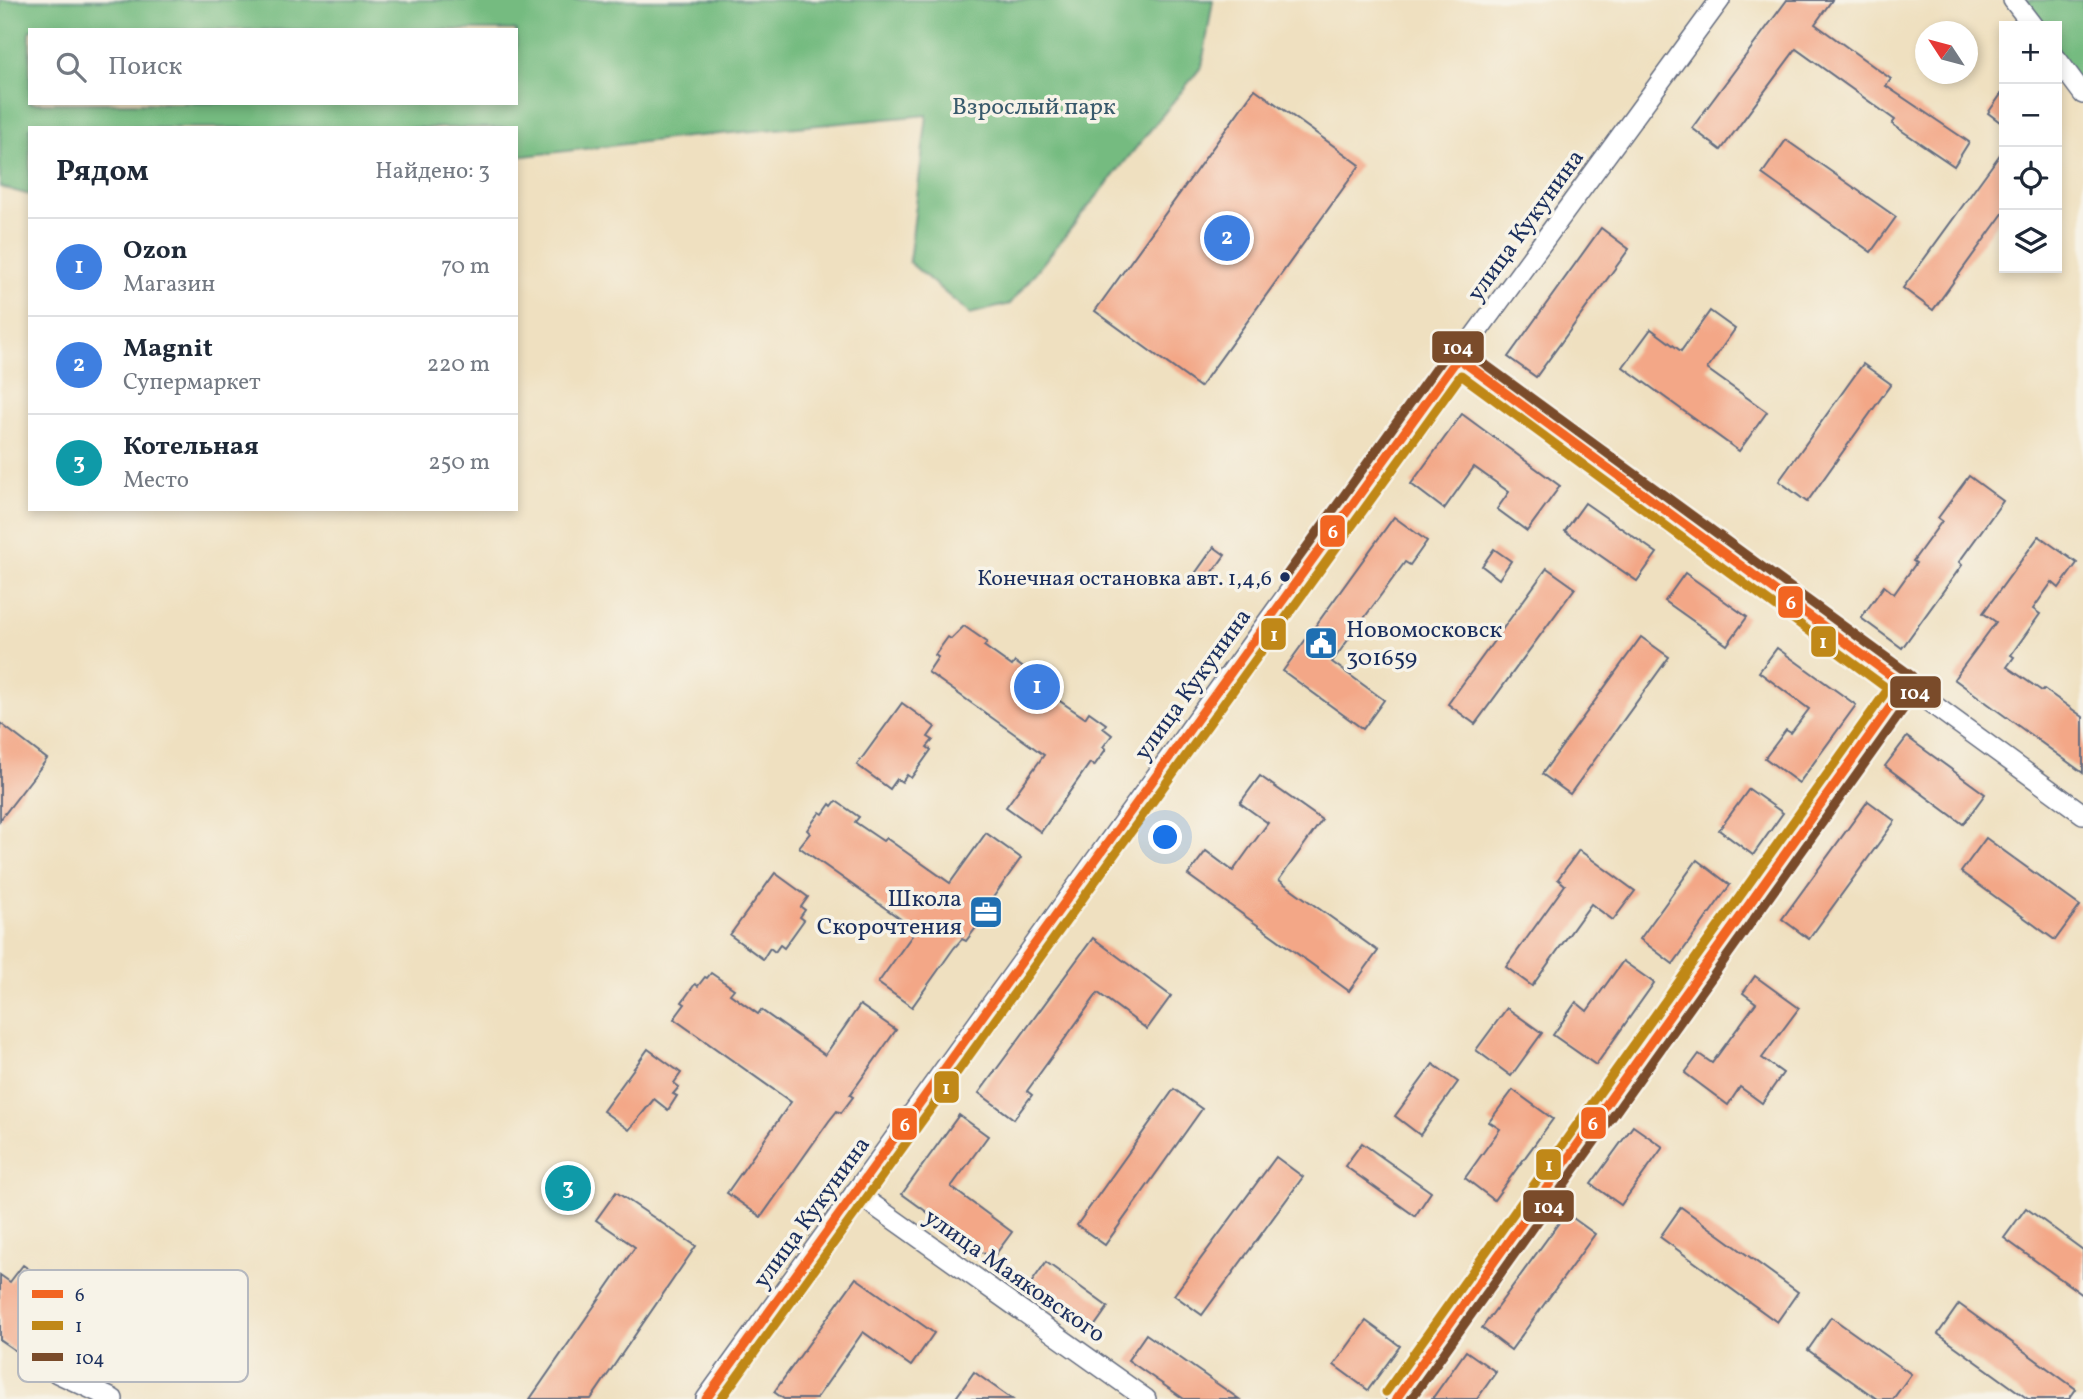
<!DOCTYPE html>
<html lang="ru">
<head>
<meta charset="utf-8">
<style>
	:root { --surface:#fff; --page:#f6f6f7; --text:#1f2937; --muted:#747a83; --line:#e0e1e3; --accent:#1f6fb2 }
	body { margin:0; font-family:Vollkorn,serif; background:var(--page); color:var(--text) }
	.controls { position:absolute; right:21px; top:21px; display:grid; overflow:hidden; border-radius:0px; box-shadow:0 4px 10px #0003 }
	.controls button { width:63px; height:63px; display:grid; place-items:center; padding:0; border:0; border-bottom:2px solid var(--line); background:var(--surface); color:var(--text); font:35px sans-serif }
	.compass { position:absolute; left:1915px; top:21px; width:63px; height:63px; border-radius:50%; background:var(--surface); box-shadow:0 4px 10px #0003; rotate:306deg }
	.you { position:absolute; left:1166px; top:838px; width:24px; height:24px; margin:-18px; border:5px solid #fff; border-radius:50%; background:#1a73e8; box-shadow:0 0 0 10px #1a73e833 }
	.badge { display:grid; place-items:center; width:46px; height:46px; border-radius:50%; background:var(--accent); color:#fff; font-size:23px; font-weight:700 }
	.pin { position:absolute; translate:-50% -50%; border:4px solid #fff; box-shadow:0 2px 7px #0006 }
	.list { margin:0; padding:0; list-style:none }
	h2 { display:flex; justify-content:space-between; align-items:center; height:91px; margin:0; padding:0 28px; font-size:30px }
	h2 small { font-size:23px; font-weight:400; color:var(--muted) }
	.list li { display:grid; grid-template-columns:46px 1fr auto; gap:21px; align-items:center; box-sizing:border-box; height:98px; padding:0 28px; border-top:2px solid var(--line) }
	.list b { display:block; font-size:26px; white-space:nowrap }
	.list p { margin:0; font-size:23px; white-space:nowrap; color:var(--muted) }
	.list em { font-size:23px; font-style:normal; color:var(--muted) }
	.icon { flex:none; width:38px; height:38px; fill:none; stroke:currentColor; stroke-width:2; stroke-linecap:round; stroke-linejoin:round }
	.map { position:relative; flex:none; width:2083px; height:1399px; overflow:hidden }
	.search { position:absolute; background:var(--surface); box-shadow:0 4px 10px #0003; left:28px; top:28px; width:490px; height:77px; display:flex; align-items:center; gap:18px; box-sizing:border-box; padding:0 24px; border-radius:0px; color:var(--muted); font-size:26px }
	.panel { position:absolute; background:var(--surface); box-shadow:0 4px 10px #0003; left:28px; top:126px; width:490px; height:385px; border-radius:0px }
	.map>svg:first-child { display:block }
	.forest { fill:#74bb80; stroke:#48756f; stroke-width:2; fill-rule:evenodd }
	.building { fill:#f3a787 }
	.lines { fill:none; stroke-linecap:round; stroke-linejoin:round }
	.street-casing { stroke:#656d80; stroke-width:22 }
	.street { stroke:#fff; stroke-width:19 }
	.bus-1-casing { stroke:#f7f3e8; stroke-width:14 }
	.bus-2-casing { stroke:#f7f3e8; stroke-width:14 }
	.bus-3-casing { stroke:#f7f3e8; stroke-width:14 }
	.bus-1 { stroke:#f26522; stroke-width:9 }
	.bus-2 { stroke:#c08818; stroke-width:9 }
	.bus-3 { stroke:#7a4b2a; stroke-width:9 }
	.bus-dot { fill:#1b2f5e; stroke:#f7f3e8; stroke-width:2.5 }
	.labels { text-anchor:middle; stroke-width:7; stroke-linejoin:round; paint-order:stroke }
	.bus-label { font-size:22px; fill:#1b2f5e; stroke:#f7f3e8; text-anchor:end }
	.park-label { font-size:24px; fill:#385a6c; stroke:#f7f3e8 }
	.street-label { font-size:24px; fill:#1b2f5e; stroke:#f7f3e8 }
	.poi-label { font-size:24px; fill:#1b2f5e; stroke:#f7f3e8; text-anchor:start }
	.key { fill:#f7f3e8; stroke:#b5b8bf; stroke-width:2 }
	.key-label { font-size:19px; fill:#1b2f5e }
	.line-badge { stroke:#f7f3e8; stroke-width:2.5 }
	.badge-label { font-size:19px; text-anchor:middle; font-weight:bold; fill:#fff }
</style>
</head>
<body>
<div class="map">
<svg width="2083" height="1399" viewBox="0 0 2083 1399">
	<rect width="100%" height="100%" fill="#f7f3e8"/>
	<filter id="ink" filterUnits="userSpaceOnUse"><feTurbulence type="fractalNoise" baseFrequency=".0143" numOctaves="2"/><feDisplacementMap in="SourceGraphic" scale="14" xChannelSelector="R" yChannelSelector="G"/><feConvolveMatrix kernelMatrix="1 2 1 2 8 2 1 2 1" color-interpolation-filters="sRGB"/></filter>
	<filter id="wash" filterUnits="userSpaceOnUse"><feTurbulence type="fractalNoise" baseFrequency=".00686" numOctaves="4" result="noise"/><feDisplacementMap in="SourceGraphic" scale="28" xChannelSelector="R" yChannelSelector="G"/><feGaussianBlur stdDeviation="1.57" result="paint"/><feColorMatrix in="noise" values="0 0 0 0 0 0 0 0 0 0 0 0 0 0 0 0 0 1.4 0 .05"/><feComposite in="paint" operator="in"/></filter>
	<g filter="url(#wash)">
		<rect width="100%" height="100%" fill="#efe0c0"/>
		<g class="forest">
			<path d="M0 0H1213L1202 66 1010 304 970 314 909 262 927 115 677 138 516 157V128H30V195L0 187ZM30 30H516V103H30Z"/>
			<path d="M2013 0H2083V94L2057 59V26H2033Z"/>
		</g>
		<g id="blocks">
			<g class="building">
				<path d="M1787 0H1832L1815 24 1891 79 1886 86 1969 142 1954 166 1892 124 1895 120 1796 49 1721 150 1692 128Z"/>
				<path d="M1255 89 1360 165 1200 387 1095 311Z"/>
				<path d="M2004 90V125L1988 113Z"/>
				<path d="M1786 140 1896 217 1871 252 1762 174Z"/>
				<path d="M2004 149V212L1933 310 1903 288Z"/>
				<path d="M1601 228 1629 249 1536 377 1508 357Z"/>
				<path d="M1710 311 1735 329 1707 369 1767 412 1739 451 1623 367 1651 329 1681 351Z"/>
				<path d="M1863 364 1891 384 1807 502 1779 481Z"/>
				<path d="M1462 414 1560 486 1527 531 1497 509 1509 492 1474 467 1444 509 1411 484Z"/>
				<path d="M1969 476 2003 501 1959 562 1962 565 1902 648 1861 618 1884 586 1894 594 1916 563 1913 561 1942 521 1938 518Z"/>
				<path d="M1585 503 1657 553 1637 581 1565 531Z"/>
				<path d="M1394 517 1427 541 1410 565 1405 562 1332 662 1384 700 1363 729 1283 671Z"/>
				<path d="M2039 536 2077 563 2059 588 2052 582 2033 609 2040 614 2011 655 2014 657 2007 667 2042 691 2044 689 2083 717V773L1954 679 1996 622 1983 613Z"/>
				<path d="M1214 547 1225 555 1205 583 1194 575Z"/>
				<path d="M1494 549 1511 561 1499 579 1482 566Z"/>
				<path d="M1547 568 1575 588 1475 724 1448 704Z"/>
				<path d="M1685 573 1747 617 1727 645 1665 601Z"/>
				<path d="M964 626 987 642 984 646 1012 666 1015 662 1061 695 1057 699 1085 718 1089 712 1106 724 1103 728 1112 735 1103 747 1106 749 1094 766 1090 763 1041 832 1006 807 1044 755 928 672 938 657 935 655 948 637 951 639Z"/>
				<path d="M1641 637 1669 657 1570 794 1542 774Z"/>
				<path d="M1777 648 1856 705 1799 783 1765 758 1786 730 1791 733 1809 709 1759 672Z"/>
				<path d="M902 703 935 727 928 737 933 740 927 747 931 750 911 778 907 775 902 782 897 779 890 789 857 765Z"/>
				<path d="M0 723 47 759 0 820Z"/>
				<path d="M1907 737 1985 794 1963 824 1885 766Z"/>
				<path d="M1260 776 1322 820 1279 880 1378 951 1349 991 1188 875 1206 851 1233 871 1251 846 1268 823 1240 803Z"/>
				<path d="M1749 789 1783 813 1753 855 1719 830Z"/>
				<path d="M836 801 859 817 855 822 883 841 886 838 950 883 986 833 1021 858 975 923 978 925 966 941 962 939 954 948 912 1007 878 983 916 930 799 847 810 833 807 830 820 812 823 814 830 804 832 806Z"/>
				<path d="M1868 801 1895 821 1809 939 1782 919Z"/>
				<path d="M1986 838 2080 906 2055 940 1961 872Z"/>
				<path d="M1579 850 1635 891 1613 920 1591 904 1532 986 1506 967 1565 885 1558 879Z"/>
				<path d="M1697 860 1730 885 1673 964 1640 939Z"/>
				<path d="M775 873 808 897 801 907 805 910 800 917 804 920 784 948 780 945 775 952 770 948 763 959 730 935Z"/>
				<path d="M1093 938 1171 996 1147 1029 1098 993 1027 1091 1032 1095 1014 1119 979 1093Z"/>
				<path d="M1623 961 1654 983 1596 1065 1553 1035 1576 1002 1587 1011Z"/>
				<path d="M711 973 734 989 730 994 758 1014 761 1010 825 1055 860 1005 896 1030 850 1095 853 1097 841 1113 837 1111 829 1121 761 1217 727 1193 791 1102 674 1019 685 1004 682 1002 695 984 698 986 705 977 707 978Z"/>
				<path d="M1755 976 1799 1008 1762 1058 1783 1073 1762 1103 1740 1087 1728 1105 1685 1073 1699 1054 1712 1063 1756 1003 1743 993Z"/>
				<path d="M1507 1008 1542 1033 1511 1076 1476 1050Z"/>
				<path d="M648 1049 681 1073 674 1083 679 1087 673 1094 677 1096 668 1110 654 1099 629 1130 603 1111Z"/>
				<path d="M1433 1064 1458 1082 1420 1135 1395 1116Z"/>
				<path d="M1174 1089 1202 1109 1105 1245 1077 1225Z"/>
				<path d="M1513 1090 1553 1119 1494 1200 1465 1178 1500 1129 1489 1122Z"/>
				<path d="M959 1115 988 1136 951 1187 1012 1232 992 1259 902 1194Z"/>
				<path d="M1633 1126 1663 1147 1621 1205 1591 1184Z"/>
				<path d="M1362 1143 1431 1192 1415 1216 1345 1166Z"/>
				<path d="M1276 1157 1303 1177 1202 1315 1174 1295Z"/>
				<path d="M570 1164 590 1180 566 1211 546 1195Z"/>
				<path d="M616 1192 696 1246 591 1399H530L635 1247 596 1220Z"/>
				<path d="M1681 1207 1798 1292 1777 1322 1660 1237Z"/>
				<path d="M2026 1208 2083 1250V1295L2004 1238Z"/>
				<path d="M1566 1213 1595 1234 1511 1350 1482 1328Z"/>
				<path d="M1046 1262 1108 1307 1091 1331 1029 1286Z"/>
				<path d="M23 1265 104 1322 92 1338 77 1328 65 1344 46 1331 26 1358 0 1340V1275L10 1282Z"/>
				<path d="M856 1278 934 1333 911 1366 863 1332 816 1399H784L774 1392Z"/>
				<path d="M1959 1304 2076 1389 2069 1399H2028L1938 1334Z"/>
				<path d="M1831 1317 1911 1374 1893 1399H1877L1808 1350Z"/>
				<path d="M1366 1321 1400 1346 1368 1390 1334 1365Z"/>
				<path d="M1146 1334 1239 1399H1184L1128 1360Z"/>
				<path d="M1466 1351 1496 1372 1477 1399H1432Z"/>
				<path d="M974 1372 1012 1399H955Z"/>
			</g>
		</g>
	</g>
	<g filter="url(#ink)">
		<use href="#blocks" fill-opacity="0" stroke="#656d80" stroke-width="2"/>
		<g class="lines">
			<g class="street-casing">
				<g id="street">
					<path d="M2013 0 2033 26"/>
					<path d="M2057 59 2083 94"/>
					<path d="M1458 358 2083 814"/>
					<path d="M855 1192 1146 1399"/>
					<path d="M57 1373 113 1399"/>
					<path d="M706 1399 1458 358 1720 0"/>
					<path d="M1396 1399 1905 686"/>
				</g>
			</g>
			<use href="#street" class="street"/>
			<g class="bus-1-casing">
				<path id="bus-1" d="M706 1399 1458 358 1905 686 1396 1399"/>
			</g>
			<g class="bus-2-casing">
				<path id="bus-2" d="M721 1399 1461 375 1888 689 1386 1392"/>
			</g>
			<g class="bus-3-casing">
				<path id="bus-3" d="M1285 577 1448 351 1460 346 1912 676 1917 684 1915 693 1411 1399"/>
			</g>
			<use href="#bus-1" class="bus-1"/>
			<use href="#bus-2" class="bus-2"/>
			<use href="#bus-3" class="bus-3"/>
		</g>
	</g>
	<defs>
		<g id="civic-square" transform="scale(1.75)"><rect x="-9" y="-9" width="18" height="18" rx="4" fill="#1f6fb2" stroke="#f7f3e8"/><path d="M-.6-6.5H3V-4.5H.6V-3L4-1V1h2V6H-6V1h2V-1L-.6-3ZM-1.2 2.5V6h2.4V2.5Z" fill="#fff"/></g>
		<g id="office-square" transform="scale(1.75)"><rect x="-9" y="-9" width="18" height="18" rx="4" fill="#1f6fb2" stroke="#f7f3e8"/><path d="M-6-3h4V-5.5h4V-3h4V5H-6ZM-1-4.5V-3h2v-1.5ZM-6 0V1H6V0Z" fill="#fff"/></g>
	</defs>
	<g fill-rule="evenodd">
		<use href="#civic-square" x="1321" y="643"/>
		<use href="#office-square" x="986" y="912"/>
	</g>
	<circle class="bus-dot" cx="1285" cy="577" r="6"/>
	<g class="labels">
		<g class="bus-label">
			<text x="1272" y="585">Конечная остановка авт. 1,4,6</text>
		</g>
		<g class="park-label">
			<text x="1034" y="114">Взрослый парк</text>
		</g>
		<g class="street-label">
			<text transform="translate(1525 225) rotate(-54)" y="8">улица Кукунина</text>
			<text transform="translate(1192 684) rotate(-54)" y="8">улица Кукунина</text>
			<text transform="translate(811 1212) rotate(-54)" y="8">улица Кукунина</text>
			<text transform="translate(1015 1275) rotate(35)" y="8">улица Маяковского</text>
		</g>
		<g class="poi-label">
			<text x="1346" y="637">Новомосковск<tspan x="1346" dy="28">301659</tspan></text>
			<text x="962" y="906" text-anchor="end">Школа<tspan x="962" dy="28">Скорочтения</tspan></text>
		</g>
	</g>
	<rect x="18" y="1270" width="230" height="112" rx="10" class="key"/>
	<rect x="32" y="1290" width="31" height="8" fill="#f26522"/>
	<rect x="32" y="1321" width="31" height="9" fill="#c08818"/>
	<rect x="32" y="1353" width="31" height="8" fill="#7a4b2a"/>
	<g class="key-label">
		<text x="75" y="1301">6</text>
		<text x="75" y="1332">1</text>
		<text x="75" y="1364">104</text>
	</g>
	<g class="line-badge">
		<rect x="1431" y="330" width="54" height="34" rx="7" fill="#7a4b2a"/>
		<rect x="1319" y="514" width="27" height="34" rx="7" fill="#f26522"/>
		<rect x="1777" y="585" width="27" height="34" rx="7" fill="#f26522"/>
		<rect x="1260" y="617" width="27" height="34" rx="7" fill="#c08818"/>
		<rect x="1810" y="625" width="27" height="33" rx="7" fill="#c08818"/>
		<rect x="1889" y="675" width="53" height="34" rx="7" fill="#7a4b2a"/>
		<rect x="933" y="1070" width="27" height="34" rx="7" fill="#c08818"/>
		<rect x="1580" y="1106" width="27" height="34" rx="7" fill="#f26522"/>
		<rect x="891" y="1107" width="27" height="34" rx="7" fill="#f26522"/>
		<rect x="1535" y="1148" width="27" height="33" rx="7" fill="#c08818"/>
		<rect x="1522" y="1189" width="53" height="34" rx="7" fill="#7a4b2a"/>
	</g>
	<g class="badge-label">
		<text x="1458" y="354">104</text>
		<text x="1333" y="538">6</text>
		<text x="1791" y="609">6</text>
		<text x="1274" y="641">1</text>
		<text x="1823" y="648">1</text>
		<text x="1915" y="699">104</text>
		<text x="946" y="1094">1</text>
		<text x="1593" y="1130">6</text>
		<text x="905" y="1131">6</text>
		<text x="1549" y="1171">1</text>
		<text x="1549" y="1213">104</text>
	</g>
</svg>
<div class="controls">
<button>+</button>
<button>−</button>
<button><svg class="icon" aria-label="locate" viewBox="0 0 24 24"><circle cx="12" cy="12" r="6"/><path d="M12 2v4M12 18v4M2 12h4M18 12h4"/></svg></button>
<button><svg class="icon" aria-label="layers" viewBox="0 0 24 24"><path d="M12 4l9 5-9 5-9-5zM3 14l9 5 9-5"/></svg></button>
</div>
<svg class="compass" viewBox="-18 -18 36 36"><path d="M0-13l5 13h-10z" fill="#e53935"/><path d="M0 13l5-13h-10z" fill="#747a83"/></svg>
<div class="you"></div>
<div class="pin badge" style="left:1037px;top:687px;background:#3f7fe0">1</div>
<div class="pin badge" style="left:1227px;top:238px;background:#3f7fe0">2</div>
<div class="pin badge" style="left:568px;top:1188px;background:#0f9aa8">3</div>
<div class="search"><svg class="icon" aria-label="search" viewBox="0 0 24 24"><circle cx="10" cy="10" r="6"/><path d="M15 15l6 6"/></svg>Поиск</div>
<section class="panel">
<h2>Рядом<small>Найдено: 3</small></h2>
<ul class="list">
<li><span class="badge" style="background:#3f7fe0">1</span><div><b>Ozon</b><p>Магазин</p></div><em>70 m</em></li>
<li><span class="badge" style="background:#3f7fe0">2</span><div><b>Magnit</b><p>Супермаркет</p></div><em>220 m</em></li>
<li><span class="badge" style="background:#0f9aa8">3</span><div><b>Котельная</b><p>Место</p></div><em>250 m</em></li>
</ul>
</section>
</div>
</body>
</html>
